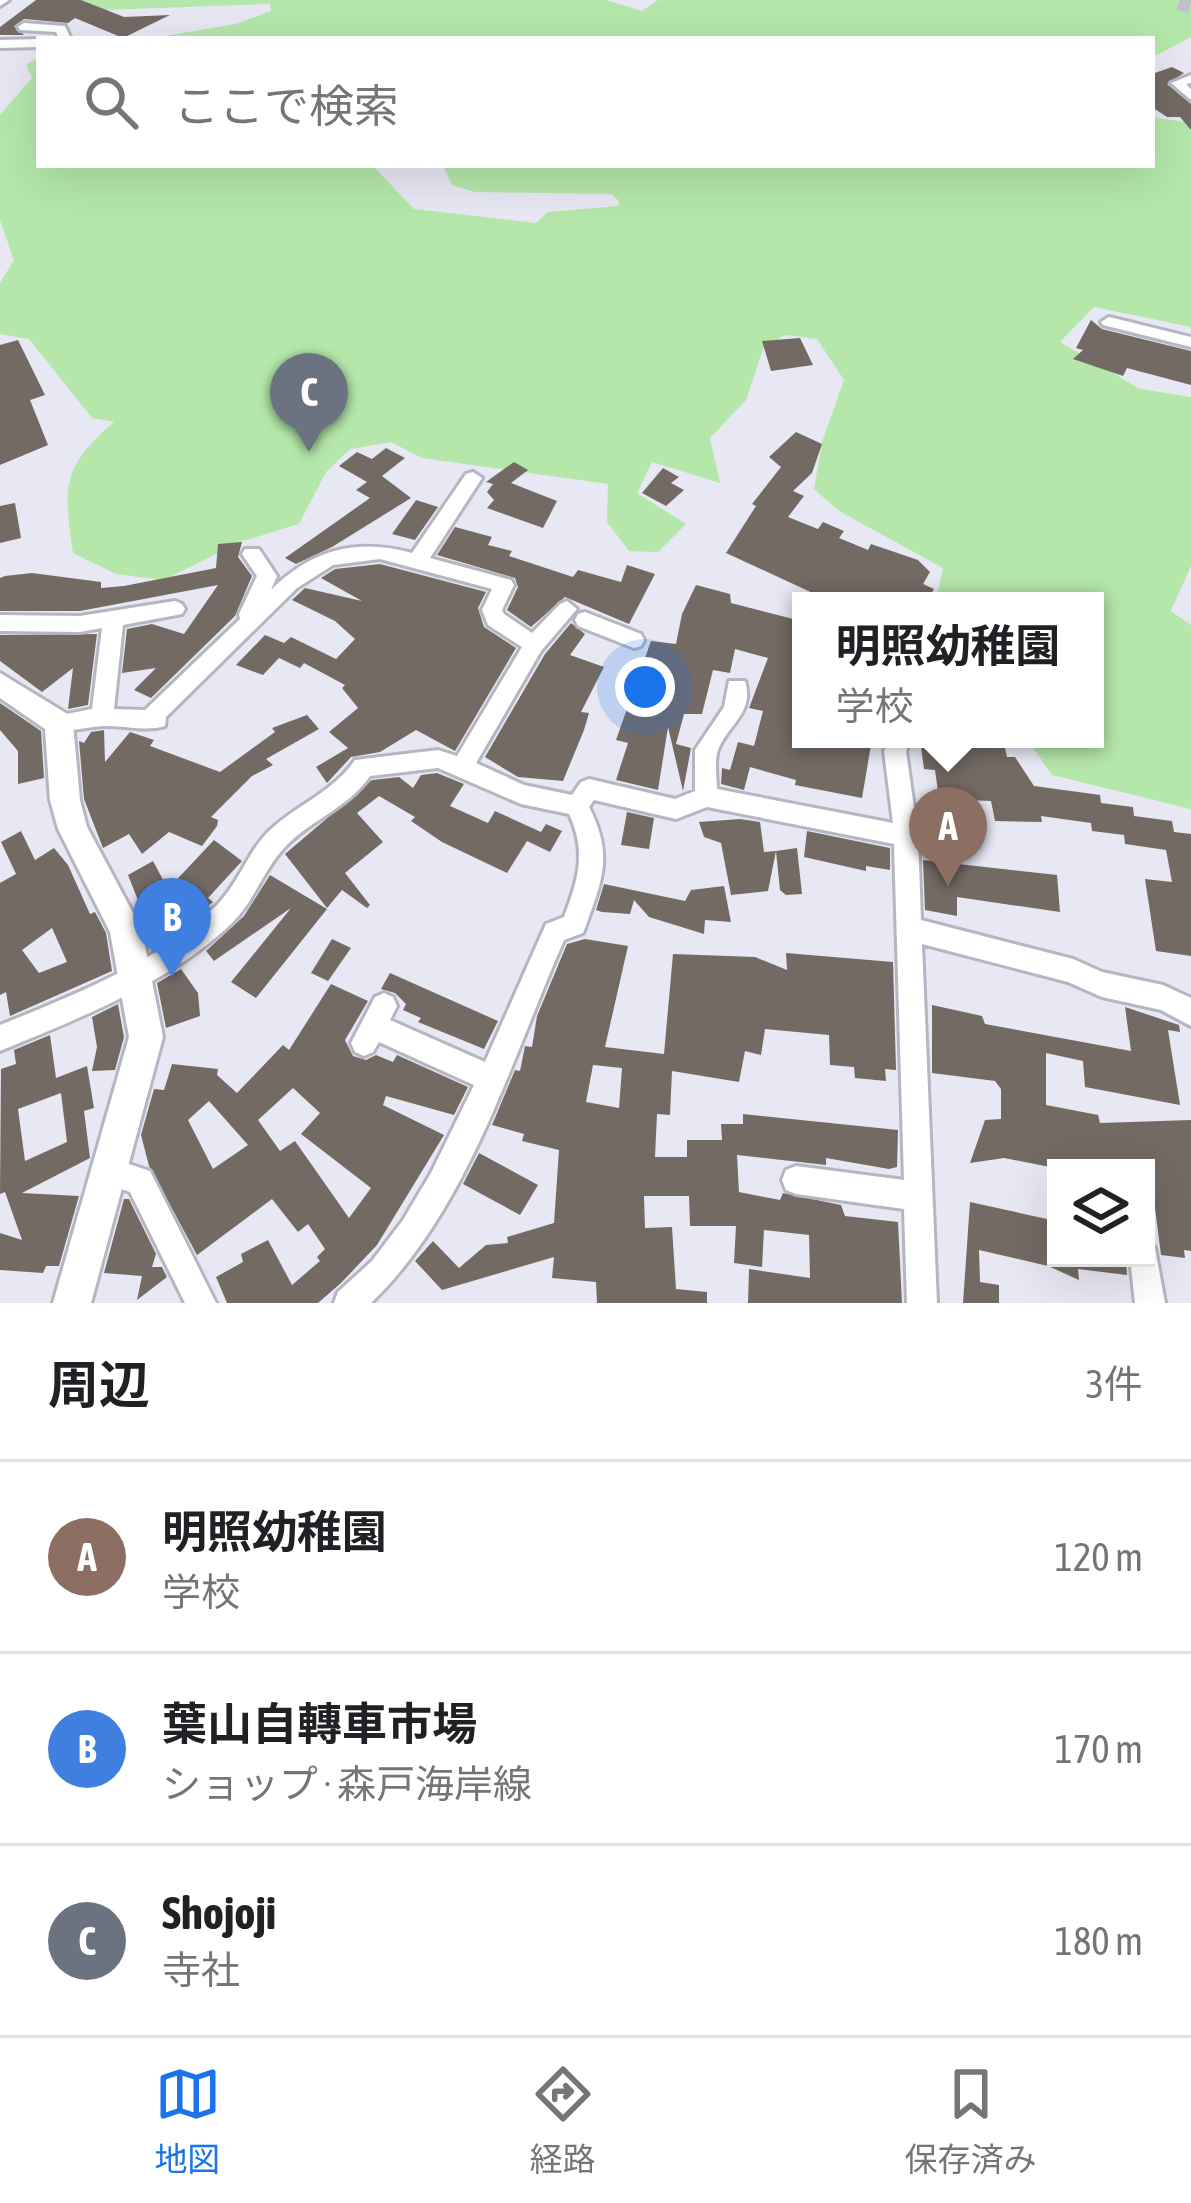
<!DOCTYPE html>
<html lang="ja">
<head>
<meta charset="utf-8">
<style>
	:root { --surface:#fff; --page:#f2f2f2; --text:#202124; --muted:#757577; --line:#e0e0e0; --accent:#1a73e8 }
	body { margin:0; font-family:"Asap Condensed","Noto Sans JP",sans-serif; background:var(--page); color:var(--text) }
	.controls { position:absolute; right:36px; bottom:36px; display:grid; overflow:hidden; border-radius:0px; box-shadow:0 12px 48px #0002 }
	.controls button { width:108px; height:108px; display:grid; place-items:center; padding:0; border:0; border-bottom:3px solid var(--line); background:var(--surface); color:var(--text); font:60px sans-serif }
	.you { position:absolute; left:645px; top:687px; width:42px; height:42px; margin:-30px; border:9px solid #fff; border-radius:50%; background:#1a73e8; box-shadow:0 0 0 18px #1a73e833 }
	.badge { display:grid; place-items:center; width:78px; height:78px; border-radius:50%; background:var(--accent); color:#fff; font-size:39px; font-weight:700 }
	.pin { position:absolute; translate:-50% -99px; filter:drop-shadow(0 3px 6px #0008) }
	.pin::after { content:''; position:absolute; top:63px; width:42px; height:36px; background:inherit; clip-path:polygon(0 0,100% 0,50% 100%) }
	.popup { position:absolute; left:792px; top:592px; width:312px; height:156px; box-sizing:border-box; display:grid; place-content:center; border-radius:0px; background:var(--surface); filter:drop-shadow(0 3px 9px #0005); font-size:39px; white-space:nowrap; color:var(--muted) }
	.popup b { font-size:45px; color:var(--text) }
	.popup::after { content:''; position:absolute; left:50%; top:100%; margin-left:-24px; border:24px solid transparent; border-top-color:var(--surface) }
	.list { margin:0; padding:0; list-style:none }
	h2 { display:flex; justify-content:space-between; align-items:center; height:156px; margin:0; padding:0 48px; font-size:51px }
	h2 small { font-size:39px; font-weight:400; color:var(--muted) }
	.list li { display:grid; grid-template-columns:78px 1fr auto; gap:36px; align-items:center; box-sizing:border-box; height:192px; padding:0 48px; border-top:3px solid var(--line) }
	.list b { display:block; font-size:45px; white-space:nowrap }
	.list p { margin:0; font-size:39px; white-space:nowrap; color:var(--muted) }
	.list em { font-size:39px; font-style:normal; color:var(--muted) }
	.icon { flex:none; width:66px; height:66px; fill:none; stroke:currentColor; stroke-width:2; stroke-linecap:round; stroke-linejoin:round }
	.map { position:relative; flex:none; width:1191px; height:1303px; overflow:hidden }
	.search { position:absolute; background:var(--surface); box-shadow:0 12px 48px #0002; left:36px; right:36px; top:36px; height:132px; display:flex; align-items:center; gap:30px; box-sizing:border-box; padding:0 42px; border-radius:0px; color:var(--muted); font-size:45px }
	.sheet { height:732px; background:var(--surface) }
	nav { display:flex; justify-content:space-around; align-items:center; box-sizing:border-box; height:168px; border-top:3px solid var(--line); background:var(--surface); font-size:33px; color:var(--muted) }
	nav a { display:grid; justify-items:center; gap:6px }
	nav .on { color:var(--accent) }
	.map>svg:first-child { display:block }
	.green { fill:#b4e7a9 }
	.building { fill:#746a64; fill-rule:evenodd }
	.lines { fill:none; stroke-linecap:round; stroke-linejoin:round }
	.highway-tunnel { stroke:#c0c1cb; stroke-width:20; stroke-dasharray:20 9; stroke-linecap:butt }
	.minor-casing { stroke:#b5b6c1; stroke-width:6 }
	.major-casing { stroke:#b5b6c1; stroke-width:6 }
	.minor { fill:#fff; fill-rule:evenodd }
	.major { fill:#fff; fill-rule:evenodd }
</style>
</head>
<body>
<div class="map">
<svg width="1191" height="1303" viewBox="0 0 1191 1303">
	<rect width="100%" height="100%" fill="#e7e8f4"/>
	<g class="green">
		<path d="M80 0H606L642 11 658 0H1191V37L1157 55 1152 53V39H147L236 24 271 11 270 4 104 10Z"/>
		<path d="M39 57V165H372L414 209 536 223 548 212 618 206 619 201 611 194 475 192 452 185 443 165H1152V117L1191 123V327L1094 307 1060 342 1140 389 1191 397V566L1171 611 1191 625V809L1052 775 1027 739H1095V601H936L943 568 839 511 814 489 822 442 844 380 817 339 785 335 763 349 746 400 710 438 720 483 652 462 637 493 686 524 658 552 629 551 607 522 608 484 422 458 391 442 350 449 326 472 299 524 240 542 164 580 116 574 73 553C64 489 60 468 114 422L92 418 29 339 0 334V283L14 260 0 220V115L32 78 26 65Z"/>
	</g>
	<g class="building">
		<path d="M36 0H81L124 17 170 15 123 38 75 18 68 23 24 19 14 26 24 35H0V27Z"/>
		<path d="M1172 67 1184 73 1167 84 1191 104V130L1180 117H1167L1152 107V74Z"/>
		<path d="M1091 320 1102 329 1191 351V385L1127 368 1123 376 1073 359 1083 350 1076 348Z"/>
		<path d="M800 338 813 365 771 371 762 341Z"/>
		<path d="M18 340 45 395 30 400 48 445 0 465V345Z"/>
		<path d="M796 432 822 444 812 473 793 491 804 496 788 517 818 529 823 522 844 531 839 538 868 550 871 544 918 560 930 572 923 584 934 589 927 601H830L726 553 756 506 752 504 781 467 769 457Z"/>
		<path d="M386 448 405 458 382 476 411 498 332 547 296 564 285 558 370 498 356 490 367 482 339 466 357 452 372 459Z"/>
		<path d="M514 462 528 470 511 483 557 501 543 528 487 508 494 500 487 492 493 484 486 482Z"/>
		<path d="M663 468 679 477 671 483 684 490 666 506 642 493Z"/>
		<path d="M416 500 438 507 415 540 392 534Z"/>
		<path d="M15 503 21 538 0 543V506Z"/>
		<path d="M455 527 492 537 488 545 512 551 509 556 573 577 578 570 621 582 627 565 655 574 629 624 565 597 531 627 507 610 518 587 515 578 437 555Z"/>
		<path d="M242 542 238 557 252 576 235 616 151 698 134 690 156 668 122 673 127 629 152 624 184 634 218 585 80 611H0V578L5 576 32 573 101 582V588L124 586 216 568 218 544Z"/>
		<path d="M380 564 486 592 478 608 484 627 516 648 455 751 416 730 380 752 351 757 327 783 316 767 348 748 329 732 358 708 342 688 345 685 304 663 300 668 279 658 263 675 236 665 265 635 284 643 291 637 336 659 355 639 335 621 292 600 305 588 362 601 321 578 335 569Z"/>
		<path d="M696 585 730 594 731 603 801 621V739H872L862 798 795 785 796 780 750 767 744 790 721 784 722 768 730 770 738 742 754 746 763 711 749 708 768 658 735 649 730 673 713 670 702 714H684L676 744 691 748 683 791 668 727 658 790 616 780 628 743 616 740 651 641 676 644 682 614Z"/>
		<path d="M571 623 585 634 570 655 604 667 581 712 589 713 584 730 563 781 518 777 485 757 545 654Z"/>
		<path d="M97 634 88 705 68 709 73 668 42 692 0 661V635Z"/>
		<path d="M0 703 41 731 44 778 18 784V751L0 730Z"/>
		<path d="M307 715 319 729 266 759 273 765 252 776 211 817 218 820 217 826 202 846 169 832 142 854 129 834 103 848 84 799 79 741 84 743 91 732 104 730 105 762 130 732 154 740 150 746 220 772 275 732 272 728Z"/>
		<path d="M1003 739 1007 757H1015L1034 786 1100 795 1101 803 1133 807 1134 816 1172 821 1174 832 1191 834V956L1156 951 1145 879 1172 882 1166 850 1125 844 1124 835 1092 831 1091 823 1041 816 1042 822 995 821 991 801 939 799 935 770 924 769 920 740Z"/>
		<path d="M437 773 464 784 450 806 488 823 495 811 541 832 546 824 562 831 550 852 527 841 507 873 442 842 411 821 415 817 379 796 357 813 383 842 345 873 370 905 367 908 342 890 327 908 285 854 372 780 399 777 413 788 421 775Z"/>
		<path d="M627 812 654 818 649 849 621 845Z"/>
		<path d="M740 819 760 822 764 852 776 851 768 891 731 895 721 843 704 837 699 822Z"/>
		<path d="M21 831 35 860 54 848 68 865 90 914 95 912 106 933 112 971 10 1016 6 992 0 995V883L16 874 1 842ZM52 928 67 962 39 973 22 950Z"/>
		<path d="M807 831 890 848V870L866 866V871L804 857Z"/>
		<path d="M214 840 242 861 208 898 213 902 156 946 128 875 153 861 168 889Z"/>
		<path d="M797 848 802 894 786 895 780 890 776 851Z"/>
		<path d="M923 860 1057 875 1060 912 957 897V916L925 910Z"/>
		<path d="M270 875 327 909 256 998 231 982 291 908 214 961 206 951 244 916Z"/>
		<path d="M604 884 685 901 691 890 724 886 731 922 705 920 704 934 649 917 634 900 630 914 602 912 596 910Z"/>
		<path d="M332 939 351 948 328 981 311 973Z"/>
		<path d="M585 939 628 946 605 1047 664 1054 673 954 755 957 787 970 786 953 893 962 896 1070 885 1069 886 1081 855 1078 854 1067 830 1065 829 1035 765 1029 761 1055 745 1051 739 1082 672 1071 670 1115 657 1114 655 1157H687V1140H722L721 1124H743V1114L898 1130 897 1167 889 1169 826 1158V1165L737 1155 739 1192 780 1200 783 1193 841 1205 845 1216 898 1222 902 1303H748L749 1269 810 1278 809 1235 764 1230 762 1267 734 1263 736 1226H690L689 1196H644L645 1228 672 1227 676 1289 707 1292V1303H597L596 1282 552 1278 554 1257 442 1290 415 1261 433 1241 459 1268 486 1245 508 1243 507 1237 554 1223 559 1150 522 1141 524 1134 492 1125 515 1070 520 1071 525 1046 532 1047 537 1016 567 944ZM593 1065 622 1068 619 1108 586 1102Z"/>
		<path d="M181 969 198 993 200 1016 166 1028 157 983Z"/>
		<path d="M390 973 498 1021 484 1049 418 1022 421 1018 403 1010 406 1004 395 993 381 989Z"/>
		<path d="M331 984 368 1001 345 1040 353 1056 366 1060 376 1055 393 1062 397 1055 468 1087 454 1115 386 1096 383 1105 444 1135 377 1245 341 1283 318 1303H227L216 1277 243 1262 241 1254 268 1240 292 1285 320 1261 317 1257 325 1249 308 1224 298 1232 272 1199 197 1255 149 1166 141 1135 154 1089 164 1090 172 1064 218 1069 217 1075 237 1093 283 1045 289 1050ZM293 1088 320 1113 301 1134 371 1188 349 1218 295 1141 280 1151 258 1120ZM209 1101 248 1145 213 1169 188 1120Z"/>
		<path d="M118 1004 124 1037 115 1070 92 1071 97 1047 92 1017Z"/>
		<path d="M932 1005 982 1016 985 1024 1131 1051 1125 1007 1179 1025 1180 1032 1168 1030 1180 1105 1085 1087 1083 1061 1046 1053V1105L1098 1115 1100 1123 1191 1120V1251L1184 1250 1185 1258 1161 1255 1149 1161 1126 1163V1168H1055L1004 1158 970 1163 985 1120 1001 1119V1089L995 1081 932 1073Z"/>
		<path d="M50 1035 56 1078 87 1066 94 1108 84 1111 90 1158 22 1193 79 1196 59 1266H46L43 1273 0 1270V1233L22 1240 5 1192 0 1194 1 1069 16 1064 14 1050ZM61 1093 67 1142 25 1161 18 1109Z"/>
		<path d="M479 1153 538 1185 520 1215 463 1184Z"/>
		<path d="M124 1199H129L156 1254 152 1267H162L167 1277 137 1300 142 1276 104 1273Z"/>
		<path d="M970 1202 1056 1221V1258H1126L1127 1275 1078 1269 1079 1280 1048 1266 979 1250 980 1282 999 1285V1303H963Z"/>
	</g>
	<g class="lines">
		<path class="highway-tunnel" d="M1180 0 1191 4"/>
		<g class="minor-casing">
			<g id="minor">
				<path d="M24 23 65 26 71 39H59L56 32 20 30 18 27Z"/>
				<path d="M39 39V47L0 48V40Z"/>
				<path d="M1191 75V83L1186 84 1191 89V100L1171 83Z"/>
				<path d="M1109 317 1191 337V347L1103 325 1101 322Z"/>
				<path d="M473 472 482 478 430 558 511 580 514 585 502 610 504 614 532 633 560 604 567 601 577 609 541 651 476 763 524 785 572 795 581 782 589 779 675 799 695 791V750L724 707 729 681H745C755 713 728 724 718 750 714 761 717 778 717 789L893 823 884 751 890 739H912L906 751 918 836 921 920 1073 959 1102 972 1163 985 1191 998V1026L1161 1010 1102 997 1068 982 922 944 937 1303H907L904 1209 796 1194 786 1190 782 1180 786 1170 796 1166 904 1180 894 844 707 807 676 819 594 800 589 807C613 854 603 878 586 925L583 933 564 940C511 1060 468 1210 371 1303H334L338 1292 372 1261 403 1220 431 1173 474 1085 379 1042 373 1052 364 1056 355 1052 351 1043 375 997 384 993 393 997 397 1006 390 1020 485 1062 546 924 564 917C578 880 587 852 569 814L521 804 438 768 370 776C348 808 312 819 286 846 264 868 255 900 233 922 170 983 80 1018 0 1051V1025C74 995 159 962 217 905 239 883 248 851 270 830 298 804 332 793 355 760L438 750 457 756 522 647 488 625 482 610 492 589 380 559 333 565 297 588 166 717 165 726C144 732 125 725 103 726 85 727 69 733 51 729L48 723 51 717 92 709 102 628 80 632 0 631V615L80 616 175 601 182 604 185 609 182 614 123 625 114 709 145 710 240 619 239 614 257 576 242 554 245 549H259L277 576 271 590C313 549 356 538 412 553L466 474Z"/>
				<path d="M585 612 641 634 644 640 641 646 634 648 578 626 575 620 578 614Z"/>
				<path d="M111 1158 150 1171 216 1303H185L130 1192 101 1182 97 1172 101 1162Z"/>
				<path d="M1146 1244 1155 1248 1165 1303H1135L1130 1258H1146Z"/>
			</g>
		</g>
		<g class="major-casing">
			<g id="major">
				<path d="M0 0H9L0 6Z"/>
				<path d="M0 673 69 715 73 723 80 800 87 827 142 930 163 1037 91 1303H53L129 1037 110 932 58 829 50 800 45 729 0 698Z"/>
			</g>
		</g>
		<use href="#minor" class="minor"/>
		<use href="#major" class="major"/>
	</g>
</svg>
<div class="controls">
<button><svg class="icon" aria-label="layers" viewBox="0 0 24 24"><path d="M12 4l9 5-9 5-9-5zM3 14l9 5 9-5"/></svg></button>
</div>
<div class="you"></div>
<div class="pin badge" style="left:948px;top:886px;background:#8d6e63">A</div>
<div class="popup"><b>明照幼稚園</b>学校</div>
<div class="pin badge" style="left:172px;top:977px;background:#3f7fe0">B</div>
<div class="pin badge" style="left:309px;top:452px;background:#6b7280">C</div>
<div class="search"><svg class="icon" aria-label="search" viewBox="0 0 24 24"><circle cx="10" cy="10" r="6"/><path d="M15 15l6 6"/></svg>ここで検索</div>
</div>
<section class="sheet">
<h2>周辺<small>3件</small></h2>
<ul class="list">
<li><span class="badge" style="background:#8d6e63">A</span><div><b>明照幼稚園</b><p>学校</p></div><em>120 m</em></li>
<li><span class="badge" style="background:#3f7fe0">B</span><div><b>葉山自轉車市場</b><p>ショップ · 森戸海岸線</p></div><em>170 m</em></li>
<li><span class="badge" style="background:#6b7280">C</span><div><b>Shojoji</b><p>寺社</p></div><em>180 m</em></li>
</ul>
</section>
<nav>
<a class="on"><svg class="icon" aria-label="map" viewBox="0 0 24 24"><path d="M3 6l6-2 6 2 6-2v14l-6 2-6-2-6 2zM9 4v14M15 6v14"/></svg>地図</a>
<a><svg class="icon" aria-label="directions" viewBox="0 0 24 24"><path d="M12 3l9 9-9 9-9-9zM9 14v-3h6M13 9l2 2-2 2"/></svg>経路</a>
<a><svg class="icon" aria-label="saved" viewBox="0 0 24 24"><path d="M7 4h10v16l-5-4-5 4z"/></svg>保存済み</a>
</nav>
</body>
</html>
